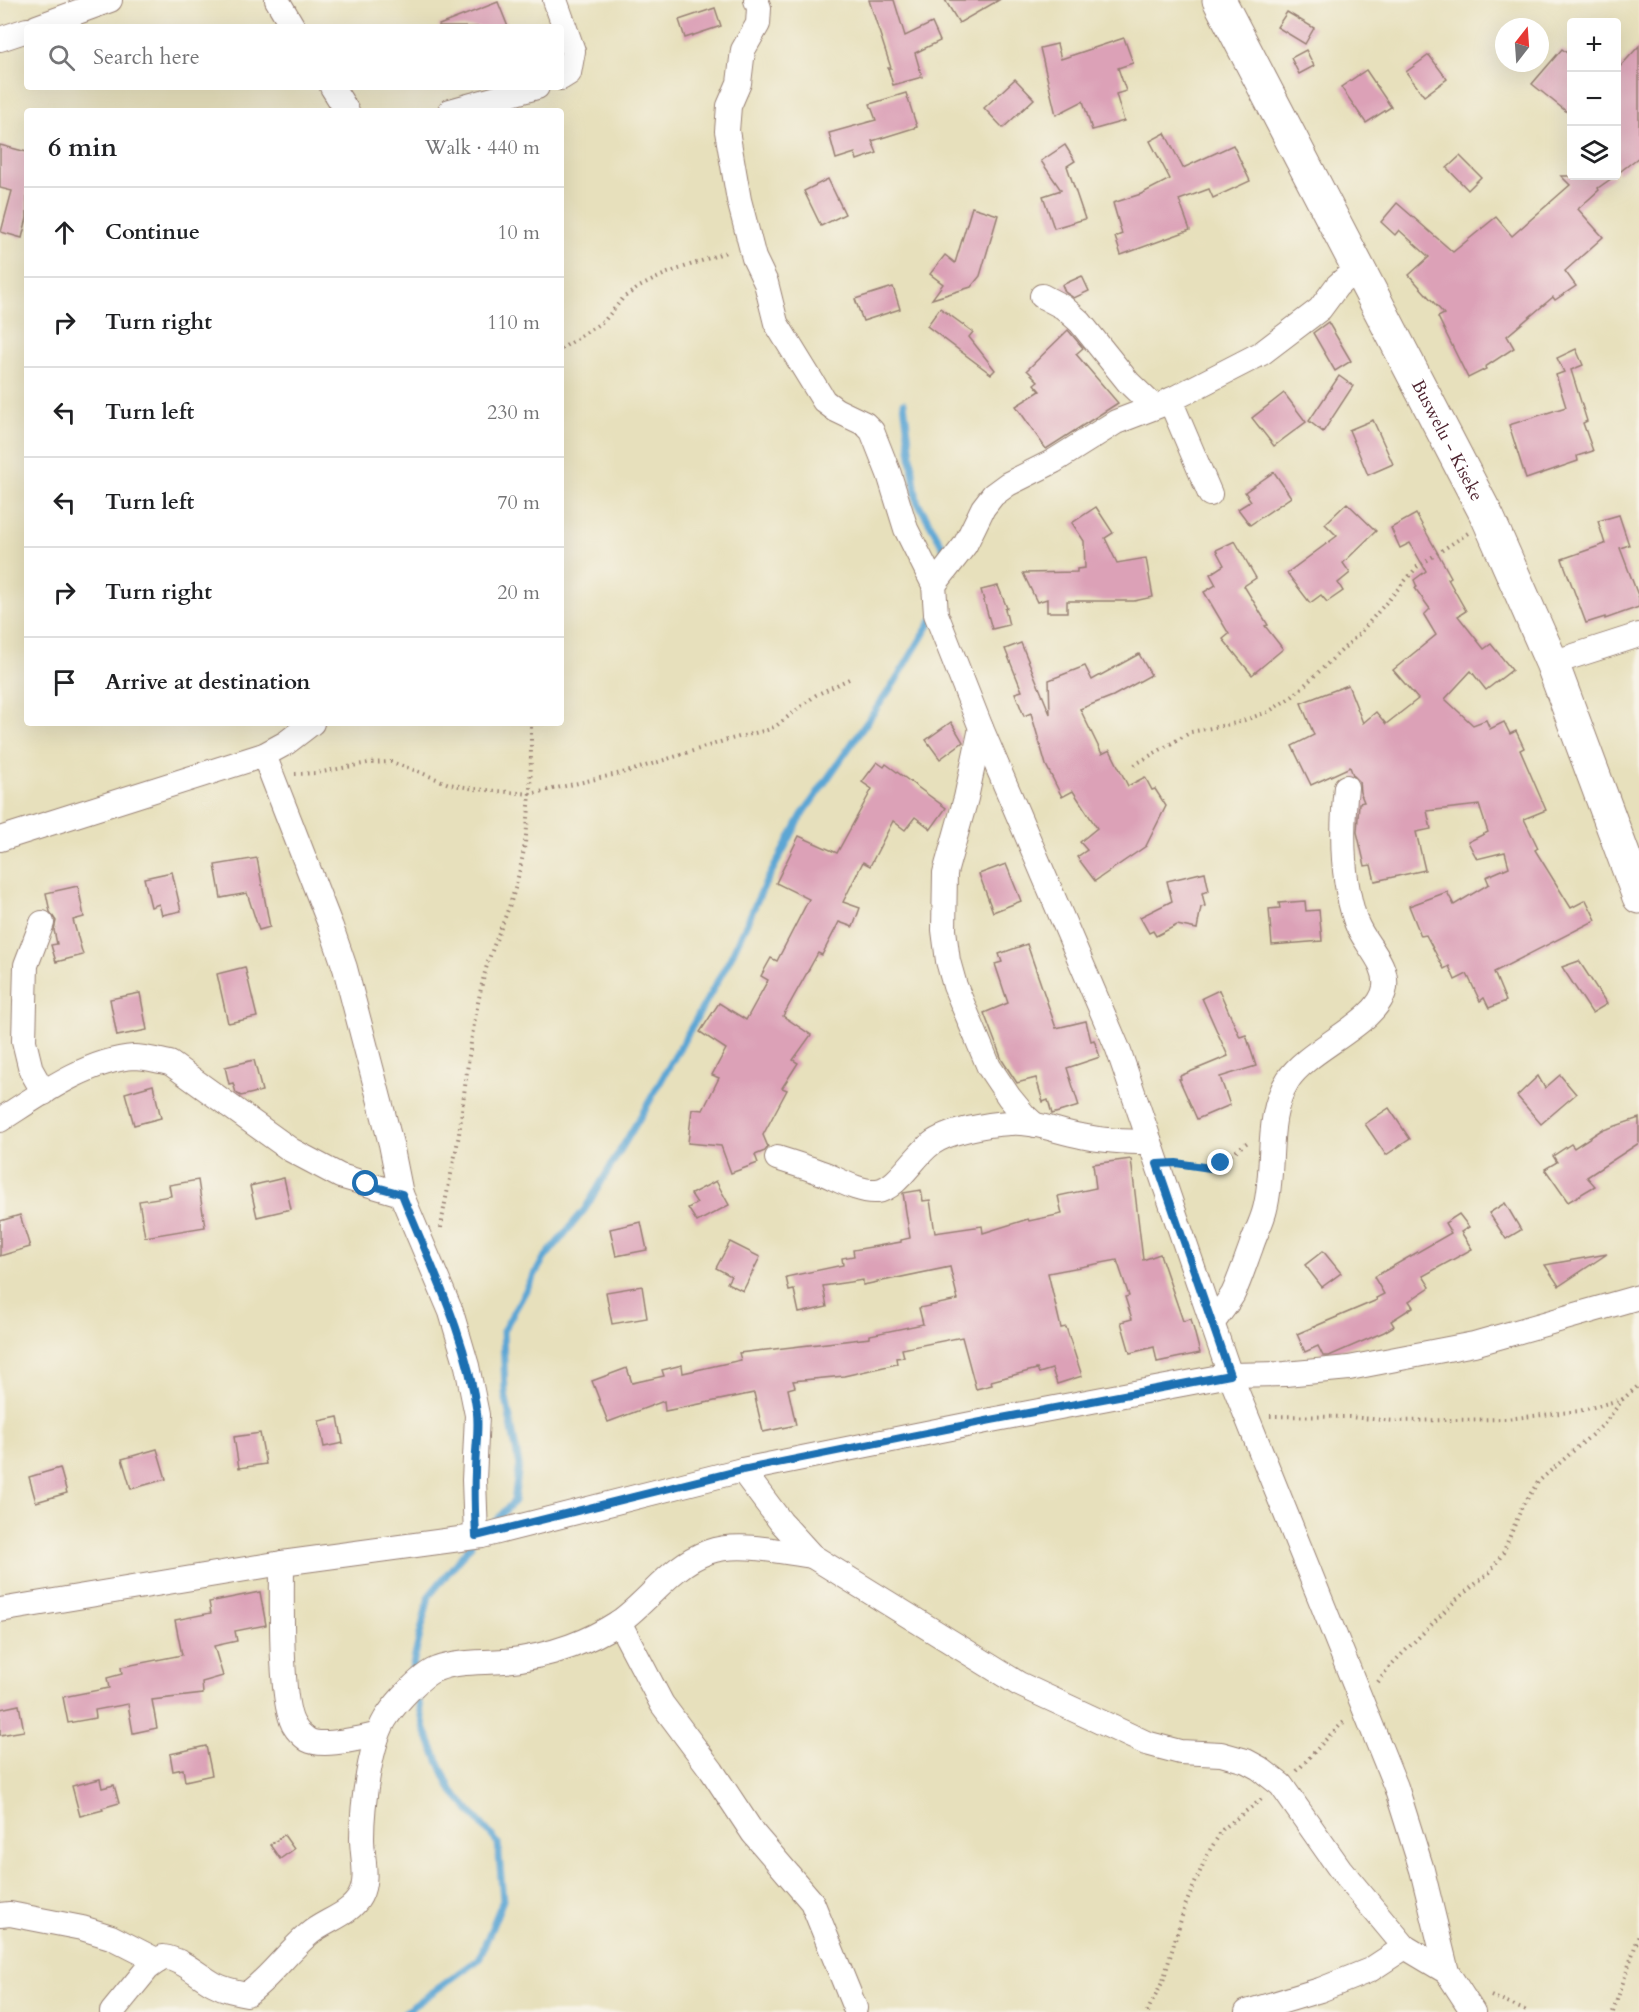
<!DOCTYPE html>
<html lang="en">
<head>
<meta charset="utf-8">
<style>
	:root { --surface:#fff; --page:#f2f2f2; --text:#202124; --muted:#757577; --line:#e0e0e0 }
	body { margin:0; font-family:Cardo,serif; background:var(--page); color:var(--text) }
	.controls { position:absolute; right:18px; top:18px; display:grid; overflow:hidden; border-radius:6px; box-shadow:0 6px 24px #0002 }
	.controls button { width:54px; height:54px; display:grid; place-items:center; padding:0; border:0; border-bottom:2px solid var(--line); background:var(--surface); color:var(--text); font:30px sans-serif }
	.compass { position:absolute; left:1495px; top:18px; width:54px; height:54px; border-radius:50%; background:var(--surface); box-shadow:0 6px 24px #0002; rotate:17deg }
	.stop { position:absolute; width:18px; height:18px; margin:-14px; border:4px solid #1f6fb2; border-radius:50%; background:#fff }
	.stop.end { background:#1f6fb2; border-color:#fff; box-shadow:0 2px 6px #0008 }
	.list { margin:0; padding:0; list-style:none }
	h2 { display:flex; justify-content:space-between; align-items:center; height:78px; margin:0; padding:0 24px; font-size:26px }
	h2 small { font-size:20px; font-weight:400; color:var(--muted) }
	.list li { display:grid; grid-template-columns:39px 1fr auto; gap:18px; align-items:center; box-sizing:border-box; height:90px; padding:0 24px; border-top:2px solid var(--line) }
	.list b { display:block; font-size:22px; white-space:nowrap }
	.list em { font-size:20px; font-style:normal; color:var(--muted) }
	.icon { flex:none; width:33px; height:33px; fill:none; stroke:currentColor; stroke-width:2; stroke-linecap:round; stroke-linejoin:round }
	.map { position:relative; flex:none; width:1639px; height:2012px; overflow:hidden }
	.search { position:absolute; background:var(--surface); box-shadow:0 6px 24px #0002; left:24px; top:24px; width:540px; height:66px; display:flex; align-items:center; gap:15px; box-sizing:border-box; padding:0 21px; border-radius:6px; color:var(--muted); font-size:22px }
	.panel { position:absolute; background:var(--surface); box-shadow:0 6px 24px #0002; left:24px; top:108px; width:540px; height:618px; border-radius:6px }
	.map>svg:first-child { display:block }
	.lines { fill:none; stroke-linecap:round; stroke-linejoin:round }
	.stream { stroke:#5ca6d4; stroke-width:7 }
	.building { fill:#dca1b7 }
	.minor-casing { stroke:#988074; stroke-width:26 }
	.secondary-casing { stroke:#988074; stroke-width:35 }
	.path { stroke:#988074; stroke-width:4; stroke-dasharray:1.5 4.5; stroke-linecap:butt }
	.minor { stroke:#fff; stroke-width:24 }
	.secondary { stroke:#fff; stroke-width:33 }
	.route { stroke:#1f6fb2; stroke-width:8 }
	.labels { text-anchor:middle; stroke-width:4.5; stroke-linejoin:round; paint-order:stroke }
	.street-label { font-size:18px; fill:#4a1f2b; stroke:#f7f3e8 }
</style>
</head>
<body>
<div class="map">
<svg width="1639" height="2012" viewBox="0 0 1639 2012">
	<rect width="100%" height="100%" fill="#f7f3e8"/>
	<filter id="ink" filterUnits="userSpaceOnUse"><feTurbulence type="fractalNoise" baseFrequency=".0167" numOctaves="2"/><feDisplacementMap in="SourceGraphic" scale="12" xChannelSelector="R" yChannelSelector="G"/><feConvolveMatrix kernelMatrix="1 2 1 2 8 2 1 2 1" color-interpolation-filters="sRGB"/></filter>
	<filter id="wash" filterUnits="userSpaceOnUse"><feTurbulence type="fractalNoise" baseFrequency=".008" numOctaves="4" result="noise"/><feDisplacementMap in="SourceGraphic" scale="24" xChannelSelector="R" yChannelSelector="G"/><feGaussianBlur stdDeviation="1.35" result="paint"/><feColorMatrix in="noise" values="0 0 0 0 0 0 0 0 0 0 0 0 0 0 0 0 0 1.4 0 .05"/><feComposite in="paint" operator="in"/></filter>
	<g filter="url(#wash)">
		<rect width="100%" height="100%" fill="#e7e0bc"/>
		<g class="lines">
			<g class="stream">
				<path d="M904 403 917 501 949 557"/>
				<path d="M492 1525 514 1501 519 1465 505 1393 503 1331 543 1260 585 1209 645 1109 730 959 763 888 802 815 895 682 932 620"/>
				<path d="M414 1678 412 1669 429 1596 471 1545"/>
				<path d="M405 2012 479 1959 503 1900 498 1843 450 1788 425 1730 416 1689"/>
			</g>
		</g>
		<g id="blocks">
			<g class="building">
				<path d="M869 0H894L905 36 932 23 940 41 915 53 922 77 893 85 888 68H891Z"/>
				<path d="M945 0H999L959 23Z"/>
				<path d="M498 2 508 27H439V25Z"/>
				<path d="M715 8 721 26 685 38 679 20Z"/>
				<path d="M1287 12 1314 28 1305 44 1277 27Z"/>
				<path d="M1124 38 1133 63 1118 68 1126 91 1116 94 1124 121 1092 130 1083 101 1056 115 1040 48 1057 44 1061 59Z"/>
				<path d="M1639 46V157L1617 174V70Z"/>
				<path d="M1562 49 1572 57V116L1532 84Z"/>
				<path d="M1306 50 1314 66 1299 74 1291 58Z"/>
				<path d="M1429 55 1447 79 1424 96 1406 72Z"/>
				<path d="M1366 70 1391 107 1366 123 1341 87Z"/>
				<path d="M1015 79 1034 99 1003 128 984 108Z"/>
				<path d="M906 93 917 127 872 141 877 153 857 160 855 153 836 159 829 133 876 120 870 104Z"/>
				<path d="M1165 133 1183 168 1233 145 1250 181 1213 198 1209 189 1179 200 1190 230 1121 255 1115 237 1122 234 1113 203 1141 194 1170 179 1150 141Z"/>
				<path d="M0 145 27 152V218L22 238 1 232 12 191 0 188Z"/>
				<path d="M1065 145 1075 161 1067 166 1085 219 1054 228 1043 196 1061 190 1041 161Z"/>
				<path d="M1460 156 1481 177 1468 190 1447 168Z"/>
				<path d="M1561 176H1615L1598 188 1599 190 1578 209 1603 237 1565 271 1576 286 1555 300 1553 297 1507 336 1514 348 1485 367 1486 369 1468 378 1438 317 1444 314 1409 275 1429 257 1399 230 1395 235 1381 222 1397 203 1453 252 1496 217 1512 236 1570 185Z"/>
				<path d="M828 179 845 214 821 226 804 191Z"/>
				<path d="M972 207 998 215 980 276 971 287 932 299 943 284 930 274 945 255 955 263Z"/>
				<path d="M1082 276 1089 291 1074 298 1065 292 1062 285Z"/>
				<path d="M893 287 900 309 863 321 855 299Z"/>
				<path d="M940 308 973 332 969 337 995 370 991 374 927 326Z"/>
				<path d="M1328 322 1351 361 1335 371 1313 333Z"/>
				<path d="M1068 330 1083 348 1076 354 1118 403 1046 449 1016 406 1040 391 1034 384 1038 381 1027 370Z"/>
				<path d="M1576 349 1583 365 1571 370 1587 421 1583 423 1593 451 1577 456 1578 461 1526 479 1509 425 1566 407 1556 375 1564 372 1557 358Z"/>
				<path d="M1339 376 1353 386 1323 432 1309 421Z"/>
				<path d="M1284 393 1306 422 1274 446 1252 418Z"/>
				<path d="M1373 420 1393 464 1368 475 1349 430Z"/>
				<path d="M1274 472 1291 497 1250 525 1238 509 1251 501 1245 492Z"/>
				<path d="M1347 503 1376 531 1343 563 1350 573 1338 583 1343 591 1327 602 1321 595 1310 603 1287 573 1337 536 1325 524Z"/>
				<path d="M1096 507 1113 533 1105 538 1117 563 1146 558 1153 597 1134 601H1067V612H1047V599L1037 602 1023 573 1077 572V569L1085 568 1084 541 1072 523Z"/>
				<path d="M1416 514 1451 577 1448 579 1466 611 1458 616 1484 649 1491 644 1512 670 1486 690 1471 671 1445 699 1473 725 1486 720 1490 729 1504 722 1510 734 1516 731 1524 748 1520 750 1546 810 1524 819 1538 848 1535 850 1571 908 1586 900 1596 920 1494 972 1506 1001 1489 1008 1484 998 1480 1001 1467 974 1455 980 1449 966 1444 969 1426 935 1421 936 1409 906 1447 892 1454 905 1489 884 1486 877 1509 867 1505 852 1477 859 1468 842 1488 832 1479 805 1427 811 1431 829 1416 832 1425 870 1375 881 1371 865 1365 866 1357 832 1359 803 1364 802 1360 792 1359 781 1353 775 1350 767 1311 785 1292 746 1314 735 1301 703 1348 685 1363 723 1376 712 1386 724 1418 699 1393 670 1436 635 1424 615 1430 609 1415 588 1417 587 1414 580 1426 571 1410 543 1400 548 1391 528Z"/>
				<path d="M1619 515 1629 545 1620 548 1639 598V607L1605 619V617L1586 623 1562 559 1605 544 1598 521Z"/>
				<path d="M1235 541 1256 578 1244 586 1268 625 1265 626 1283 649 1252 675 1223 639 1229 634 1204 592 1216 585 1210 574 1224 565 1216 550Z"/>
				<path d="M998 586 1007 608 1005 609 1009 625 992 629 981 590Z"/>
				<path d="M1021 643 1050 714 1049 680 1085 666 1092 680 1139 654 1151 675 1113 696 1080 709 1102 754 1110 750 1128 786 1145 777 1152 790 1155 789 1166 806 1146 846 1095 881 1077 857 1087 850 1080 842 1097 828 1073 791 1062 797 1046 765 1031 713 1024 716 1015 693 1022 691 1005 649Z"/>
				<path d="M951 722 963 742 940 759 926 740Z"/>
				<path d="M877 762 884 767 886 764 946 808 931 829 915 817 905 830 893 821 870 866 863 862 843 902 860 908 853 927 839 922 822 955 818 953 783 1016 811 1035 793 1060 798 1063 782 1088 787 1090 763 1135 768 1147 765 1151 755 1155 758 1163 731 1173 721 1146 688 1143 692 1109 703 1110 719 1078 712 1075 726 1049 700 1032 719 1003 746 1020 768 980 761 976 771 958 777 961 809 899 776 883 799 836 837 853 872 789 862 782Z"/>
				<path d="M257 858 270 927 259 930 247 893 221 898 215 865Z"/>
				<path d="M1006 864 1021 901 993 912 979 874Z"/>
				<path d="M172 872 181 911 162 915 159 904 151 907 144 878Z"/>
				<path d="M1205 872 1209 891 1202 893 1205 906 1201 907 1197 929 1177 925 1156 936 1153 931 1149 933 1140 917 1172 901 1167 881Z"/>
				<path d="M78 886 84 917 73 920 83 955 56 962 51 945 57 944 54 930 56 921 50 912 46 893Z"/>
				<path d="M1305 901 1306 911 1319 910 1322 941 1272 945 1269 909 1280 908 1279 903Z"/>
				<path d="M1027 944 1056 1028 1086 1021 1091 1041 1094 1040 1100 1057 1067 1068 1079 1106 1052 1114 1048 1100 1043 1102 1036 1078 1017 1083 1002 1060 984 1013 1008 1003 995 964 1002 962 999 954Z"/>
				<path d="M1579 961 1607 1004 1592 1013 1562 967Z"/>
				<path d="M245 967 257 1017 228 1023 217 974Z"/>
				<path d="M1219 990 1240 1037 1246 1035 1256 1066 1220 1077 1230 1105 1197 1119 1179 1079H1181L1180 1076 1228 1056 1202 998Z"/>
				<path d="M140 993 147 1030 117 1036 110 999Z"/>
				<path d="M254 1060 262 1091 241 1096 236 1093 233 1083 229 1084 225 1067Z"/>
				<path d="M1560 1075 1576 1094 1541 1124 1517 1096 1538 1076 1545 1088Z"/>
				<path d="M153 1085 161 1118 134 1125 125 1093Z"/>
				<path d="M1389 1108 1410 1139 1386 1155 1365 1124Z"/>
				<path d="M1639 1118V1143L1587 1177 1595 1186 1568 1202 1545 1169 1557 1162 1553 1156 1571 1144 1574 1148 1603 1129 1604 1130Z"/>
				<path d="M1131 1159 1143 1260 1160 1254 1183 1321 1191 1319 1200 1353 1157 1362 1154 1347 1130 1353 1121 1322 1132 1319 1125 1297 1129 1296 1117 1260 1048 1273 1061 1328 1066 1327 1082 1376 1057 1384 1052 1369 1039 1373 1037 1369 991 1381 992 1385 976 1389 962 1337 902 1349 904 1357 896 1358 897 1364 844 1376 793 1381 795 1387 788 1389 796 1425 763 1432 754 1393 665 1411 664 1401 608 1422 592 1381 627 1368 632 1383 664 1376 662 1370 682 1365 683 1373 741 1360 739 1353 870 1338V1335L923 1324 919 1308 958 1300 950 1267 863 1285V1280L823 1286 827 1307 799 1313 794 1290 789 1291 786 1277 843 1265 842 1258 854 1256 853 1250 901 1242V1240L910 1238 903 1193 921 1190 923 1201 930 1200 935 1233 982 1226 983 1233 1028 1219 1029 1221 1062 1214 1058 1196 1096 1188 1093 1164Z"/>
				<path d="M284 1178 291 1209 257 1217 250 1186Z"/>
				<path d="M198 1180 205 1227 145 1237 139 1201 171 1196 169 1185Z"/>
				<path d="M716 1181 729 1205 697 1222 688 1208 697 1203 691 1194Z"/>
				<path d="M1505 1203 1521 1230 1506 1239 1489 1213Z"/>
				<path d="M1459 1214 1469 1227 1461 1232 1472 1249 1423 1276 1430 1287 1409 1301 1413 1307 1391 1321 1394 1326 1384 1332 1329 1356H1323L1318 1346 1305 1352 1297 1334 1377 1300 1376 1298 1384 1294 1374 1277 1451 1233 1445 1223Z"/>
				<path d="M20 1215 30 1247 0 1256V1221Z"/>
				<path d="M641 1222 647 1250 616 1256 610 1229Z"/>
				<path d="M730 1242 760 1257 743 1291 727 1283 731 1276 716 1268Z"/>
				<path d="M1323 1251 1341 1273 1322 1287 1305 1265Z"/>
				<path d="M1607 1254 1559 1286 1545 1265 1562 1262Z"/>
				<path d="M642 1286 647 1318 612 1324 606 1292Z"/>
				<path d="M338 1417 343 1443 324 1447 319 1421Z"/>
				<path d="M260 1433 266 1464 239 1468 234 1437Z"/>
				<path d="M157 1449 166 1479 131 1489 122 1459Z"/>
				<path d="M60 1468 67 1493 36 1502 29 1477Z"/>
				<path d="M260 1592 266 1625 235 1631 237 1641 214 1646 223 1676 202 1682 203 1694 152 1700 157 1728 133 1733 128 1704 95 1710 96 1718 68 1723 63 1697 109 1688 107 1678 122 1674 121 1667 182 1655 175 1620 211 1613 209 1602Z"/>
				<path d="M19 1705 24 1731 0 1735V1709Z"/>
				<path d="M206 1746 212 1775 185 1781 183 1769 173 1771 170 1754Z"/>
				<path d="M100 1779 102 1788 114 1785 119 1803 102 1808 103 1810 80 1816 72 1786Z"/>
				<path d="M284 1835 294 1849 280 1859 270 1845Z"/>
			</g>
		</g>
	</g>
	<g filter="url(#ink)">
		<use href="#blocks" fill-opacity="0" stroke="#988074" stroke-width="1.5"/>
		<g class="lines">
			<g class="minor-casing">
				<g id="minor">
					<path d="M277 0 293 27"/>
					<path d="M555 0 573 51 569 73 561 78"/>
					<path d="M756 0 759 8 758 24 743 50 739 83 729 106 727 131 739 200 754 258 766 283 776 323 824 401 836 410 865 424 872 431 889 474 906 529 934 585 936 614 981 728 1118 1049 1230 1375 1396 1787 1422 1870 1447 1972 1473 2012"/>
					<path d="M37 27 110 0"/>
					<path d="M0 39 27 30"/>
					<path d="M332 87 347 111"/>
					<path d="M450 111 537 87"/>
					<path d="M1042 296 1063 307 1080 322 1129 383 1154 407"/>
					<path d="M1170 400 1210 494"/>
					<path d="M934 585 965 545 983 508 993 495 1008 484 1054 461 1116 422 1163 404 1262 353 1320 309 1337 286 1357 268"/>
					<path d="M1552 663 1639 635"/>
					<path d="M981 728 966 798 945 873 944 930 948 961 955 986 989 1067 1009 1097 1023 1114 1035 1125"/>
					<path d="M264 755 331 927 345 968 391 1144 401 1194 451 1312 467 1366 477 1415 474 1480 476 1536"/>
					<path d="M0 839 264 755 286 743 312 723"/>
					<path d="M42 923 26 965 24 1041 31 1070 44 1093"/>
					<path d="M0 1120C38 1096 87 1060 134 1057 146 1057 158 1061 170 1063L291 1150 340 1176 401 1194"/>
					<path d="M777 1158C793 1163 809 1168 825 1174 841 1181 859 1192 877 1191 897 1189 914 1156 931 1144 948 1131 988 1124 1010 1123 1034 1121 1058 1132 1081 1136 1104 1141 1127 1142 1150 1142"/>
					<path d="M1212 1324C1219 1314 1227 1304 1233 1294 1240 1279 1245 1263 1251 1247 1255 1234 1262 1222 1265 1209 1276 1167 1264 1118 1288 1080 1308 1048 1381 1022 1385 987 1388 962 1364 944 1356 922 1341 878 1341 832 1346 787"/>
					<path d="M742 1470 781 1522 812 1556 1019 1684 1146 1743 1180 1752 1221 1754 1246 1761 1259 1768 1281 1785 1340 1869 1405 1947 1447 1972"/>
					<path d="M282 1563C282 1594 279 1706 295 1727 297 1731 304 1737 308 1740 323 1748 360 1738 376 1735"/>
					<path d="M0 1610 282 1563 482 1536 742 1470 991 1420 1230 1375 1285 1374 1349 1368 1474 1344 1639 1297"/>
					<path d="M619 1622 662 1704 712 1771 753 1833 812 1902 855 2008"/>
					<path d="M0 1915 10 1914 82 1928 111 1937 158 1961"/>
					<path d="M112 2012 148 1968 163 1957C184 1960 196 1974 214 1984 225 1990 236 1992 247 1994 271 1977 287 1952 309 1934 324 1921 350 1915 360 1896 369 1879 362 1857 362 1838 362 1807 370 1739 388 1715 397 1702 422 1674 437 1669 458 1661 482 1663 504 1661 527 1659 549 1654 571 1646 587 1640 605 1631 619 1622 650 1600 671 1565 708 1552 739 1541 780 1552 812 1556"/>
					<path d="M1247 2012 1320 1990 1370 1970 1405 1947"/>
				</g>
			</g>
			<g class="secondary-casing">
				<g id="secondary">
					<path id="s1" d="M1219 0 1488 518 1552 663 1639 897"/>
				</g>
			</g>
			<g class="path">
				<path d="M561 349 605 320 623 298 639 287 665 274 729 251"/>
				<path d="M1134 765 1191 732 1236 723 1268 712 1293 696 1359 634 1417 567 1468 533"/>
				<path d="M295 774 317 773 368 763 391 762 414 770 449 784 475 789 531 794 630 771 727 740 767 730 776 726 816 695 849 679"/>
				<path d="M1182 1164 1213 1168 1249 1141"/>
				<path d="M441 1228C445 1196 454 1165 459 1134 466 1081 471 1028 484 976 492 944 509 914 517 881 531 829 531 777 531 723"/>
				<path d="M1270 1416 1349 1417 1395 1421 1506 1419 1579 1411 1623 1399"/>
				<path d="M1378 1682 1390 1666 1457 1599 1490 1572 1503 1553 1522 1507 1538 1482 1604 1424 1623 1399 1639 1385"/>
				<path d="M1297 1771 1330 1735 1346 1720"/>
				<path d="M1491 1996 1529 2012"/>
				<path d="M1147 2012 1163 1981 1185 1906 1208 1853 1223 1829 1263 1798"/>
				<path d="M1613 2012 1639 1935"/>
			</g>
			<use href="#minor" class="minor"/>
			<use href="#secondary" class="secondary"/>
		</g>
	</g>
	<g class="lines" filter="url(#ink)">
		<path class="route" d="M366 1184 402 1194C430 1265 467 1336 477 1413 479 1432 475 1453 475 1472 474 1493 475 1515 476 1536L742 1470 991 1420 1230 1375 1157 1164 1176 1163 1210 1168 1221 1163"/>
	</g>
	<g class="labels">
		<g class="street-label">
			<text dy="6" stroke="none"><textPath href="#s1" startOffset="496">Buswelu - Kiseke</textPath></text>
		</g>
	</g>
</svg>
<div class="controls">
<button>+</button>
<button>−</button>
<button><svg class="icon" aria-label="layers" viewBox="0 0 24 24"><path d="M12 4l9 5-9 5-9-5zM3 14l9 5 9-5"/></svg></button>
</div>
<svg class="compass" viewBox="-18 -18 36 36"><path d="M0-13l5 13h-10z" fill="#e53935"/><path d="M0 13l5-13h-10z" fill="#757577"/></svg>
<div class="stop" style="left:366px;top:1184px"></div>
<div class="stop end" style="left:1221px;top:1163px"></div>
<div class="search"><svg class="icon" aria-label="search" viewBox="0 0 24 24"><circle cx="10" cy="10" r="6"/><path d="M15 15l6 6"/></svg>Search here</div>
<section class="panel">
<h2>6 min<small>Walk · 440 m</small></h2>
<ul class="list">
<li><svg class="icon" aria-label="ahead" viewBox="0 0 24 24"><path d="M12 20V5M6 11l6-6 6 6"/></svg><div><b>Continue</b></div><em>10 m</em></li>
<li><svg class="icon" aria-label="right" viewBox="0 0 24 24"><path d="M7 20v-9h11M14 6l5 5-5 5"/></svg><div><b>Turn right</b></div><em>110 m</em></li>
<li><svg class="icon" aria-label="left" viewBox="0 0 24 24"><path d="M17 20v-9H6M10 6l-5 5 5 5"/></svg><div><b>Turn left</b></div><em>230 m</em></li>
<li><svg class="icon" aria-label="left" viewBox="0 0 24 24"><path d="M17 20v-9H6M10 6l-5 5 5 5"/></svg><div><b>Turn left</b></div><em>70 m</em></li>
<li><svg class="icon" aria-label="right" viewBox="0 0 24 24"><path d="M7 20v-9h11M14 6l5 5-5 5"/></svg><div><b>Turn right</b></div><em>20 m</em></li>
<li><svg class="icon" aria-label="arrive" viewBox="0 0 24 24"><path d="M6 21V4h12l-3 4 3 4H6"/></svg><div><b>Arrive at destination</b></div></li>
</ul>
</section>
</div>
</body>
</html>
